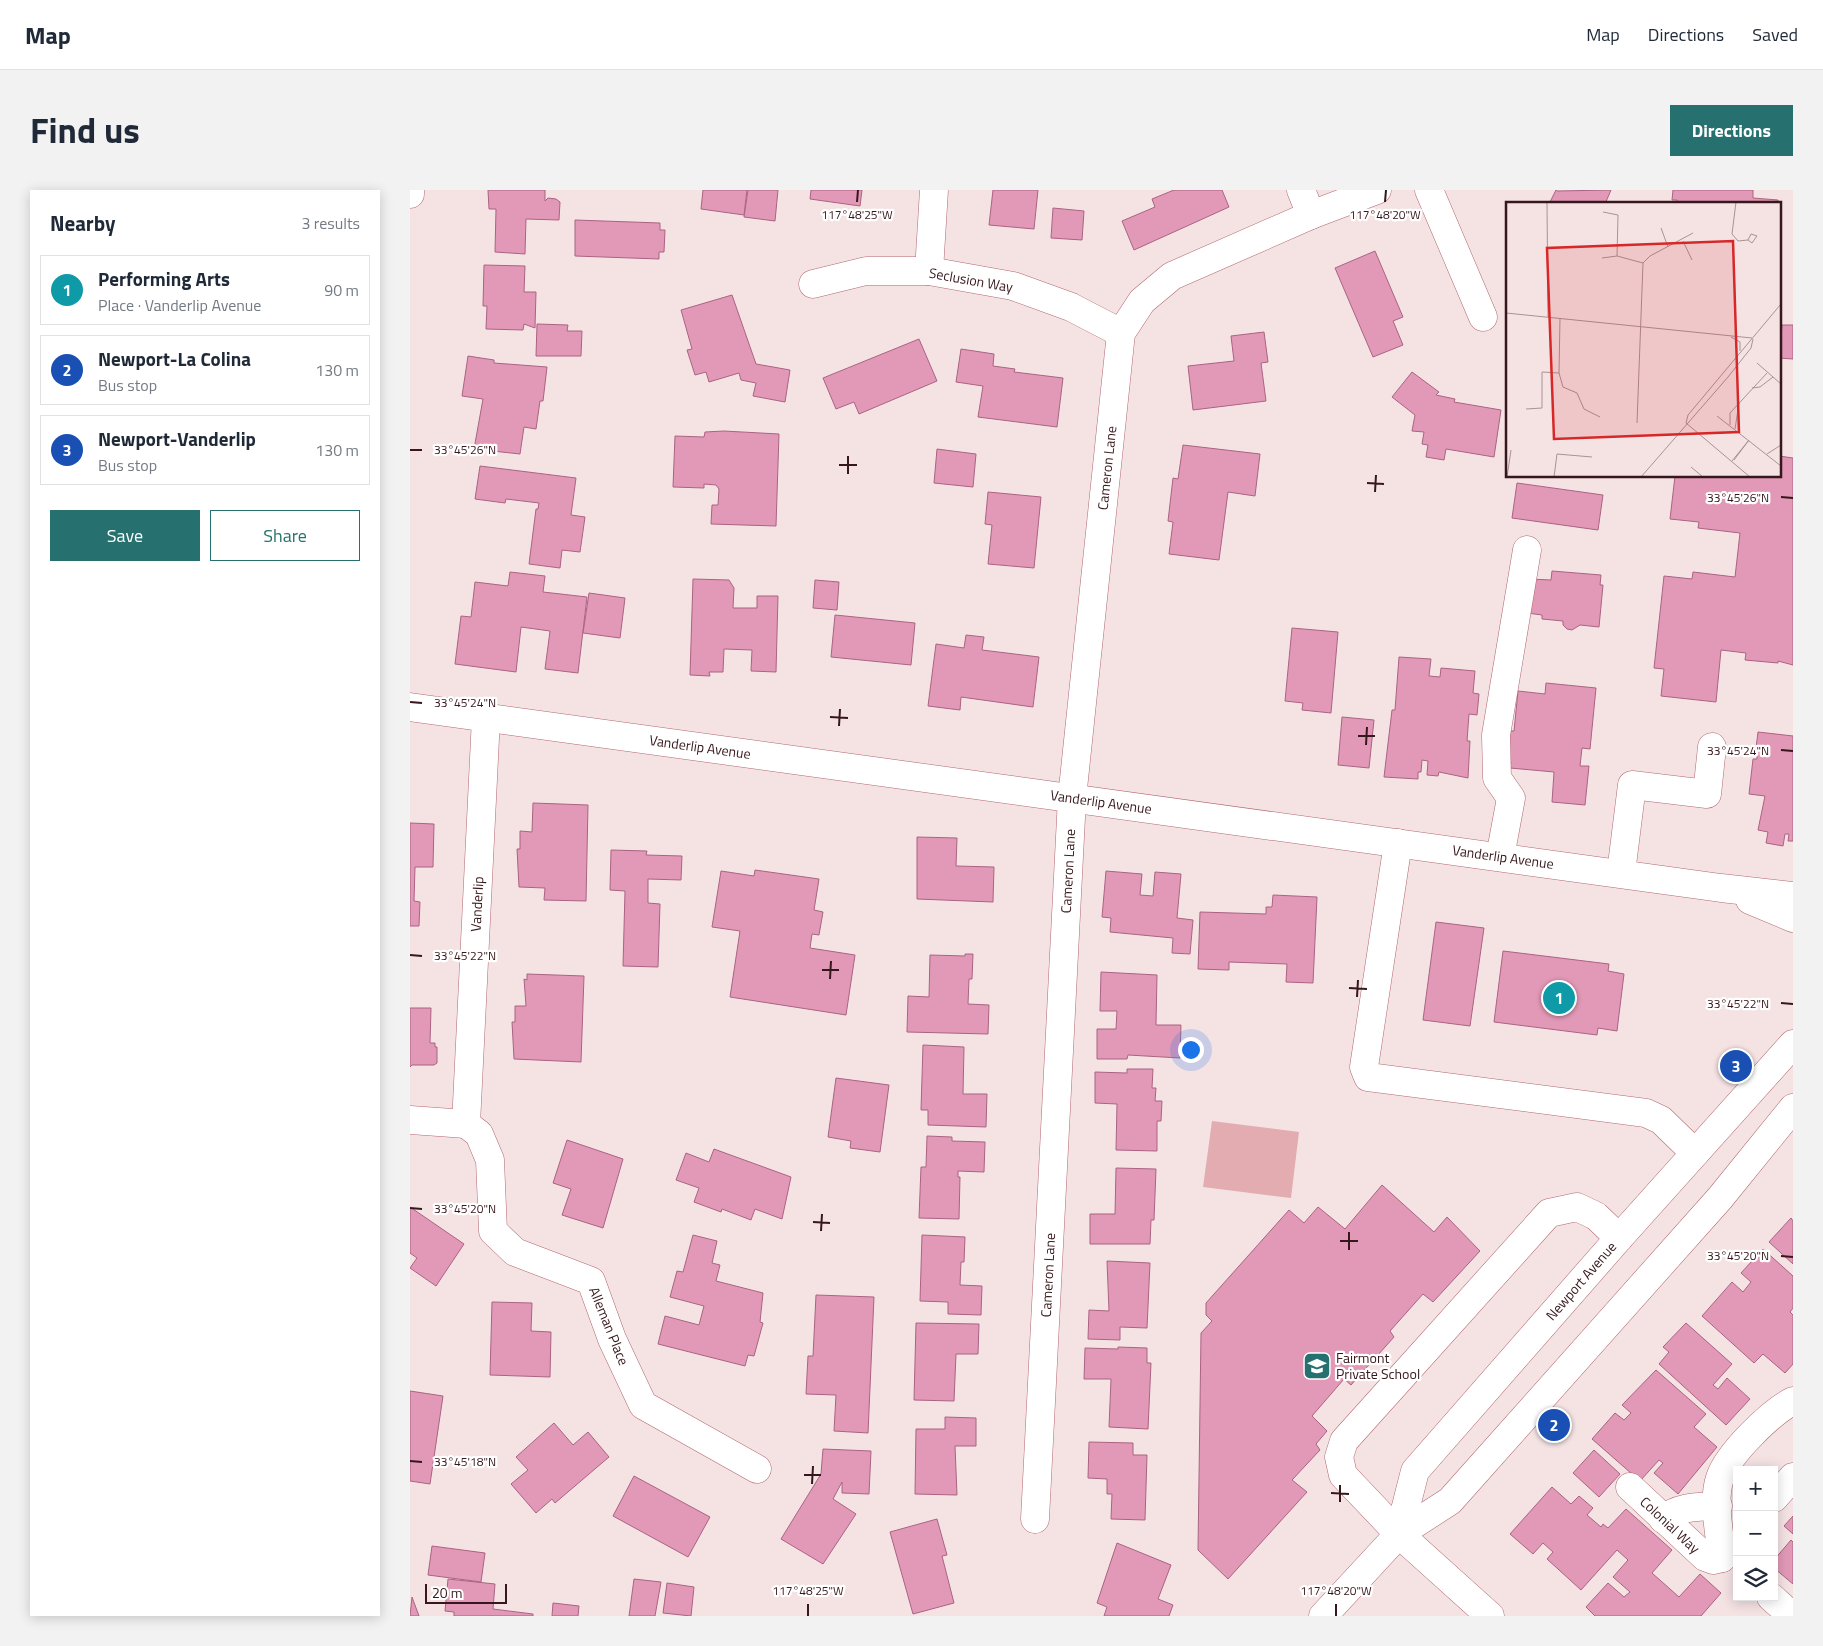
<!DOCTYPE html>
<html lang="en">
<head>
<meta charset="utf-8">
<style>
	:root { --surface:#fff; --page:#f2f2f3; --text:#1f2937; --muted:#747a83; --line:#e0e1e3; --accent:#26716f }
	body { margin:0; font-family:"Titillium Web",sans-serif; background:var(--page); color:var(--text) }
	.controls { position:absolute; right:15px; bottom:15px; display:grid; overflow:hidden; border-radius:0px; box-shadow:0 2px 12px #0003 }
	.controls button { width:45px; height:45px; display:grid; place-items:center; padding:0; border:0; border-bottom:1px solid var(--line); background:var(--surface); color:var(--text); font:25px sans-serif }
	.scale { position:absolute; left:15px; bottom:12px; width:82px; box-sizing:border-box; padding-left:5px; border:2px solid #36171b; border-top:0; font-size:14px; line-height:18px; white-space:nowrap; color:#36171b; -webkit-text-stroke:4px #fff; paint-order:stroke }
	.you { position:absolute; left:780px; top:859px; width:18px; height:18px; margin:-12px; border:4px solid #fff; border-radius:50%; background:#1a73e8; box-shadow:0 0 0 8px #1a73e833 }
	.badge { display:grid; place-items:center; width:32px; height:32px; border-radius:50%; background:var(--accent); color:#fff; font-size:16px; font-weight:700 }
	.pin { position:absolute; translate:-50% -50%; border:2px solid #fff; box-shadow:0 1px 5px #0006 }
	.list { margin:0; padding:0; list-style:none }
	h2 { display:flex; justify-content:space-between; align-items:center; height:65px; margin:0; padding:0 20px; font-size:21px }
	h2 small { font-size:16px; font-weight:400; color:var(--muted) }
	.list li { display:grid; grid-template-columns:32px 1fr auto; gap:15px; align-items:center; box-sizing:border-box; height:70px; margin:0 10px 10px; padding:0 10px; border:1px solid var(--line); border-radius:0px }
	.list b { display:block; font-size:19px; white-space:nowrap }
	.list p { margin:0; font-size:16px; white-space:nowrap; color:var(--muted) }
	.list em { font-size:16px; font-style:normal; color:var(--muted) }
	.actions { display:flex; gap:10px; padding:15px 20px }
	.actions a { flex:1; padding:11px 0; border:1px solid var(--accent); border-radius:0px; text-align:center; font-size:18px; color:var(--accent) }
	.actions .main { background:var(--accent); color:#fff }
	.icon { flex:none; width:28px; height:28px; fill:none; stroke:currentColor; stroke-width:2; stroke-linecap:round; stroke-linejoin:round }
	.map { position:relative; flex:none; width:1383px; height:1426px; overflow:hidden; border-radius:0px }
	header { display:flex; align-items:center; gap:30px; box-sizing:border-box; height:70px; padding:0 25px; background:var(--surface); border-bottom:1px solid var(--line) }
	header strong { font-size:24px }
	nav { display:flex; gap:28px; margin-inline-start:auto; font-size:18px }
	.intro { display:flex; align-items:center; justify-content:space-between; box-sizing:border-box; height:120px; padding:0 30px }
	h1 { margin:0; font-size:35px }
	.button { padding:12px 22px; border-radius:0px; background:var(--accent); color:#fff; font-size:18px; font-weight:700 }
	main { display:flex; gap:30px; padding:0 30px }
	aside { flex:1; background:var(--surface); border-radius:0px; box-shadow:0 2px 12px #0003 }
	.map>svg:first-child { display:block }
	.pitch { fill:#e3acb0 }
	.building { fill:#e299b7; stroke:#aa6382 }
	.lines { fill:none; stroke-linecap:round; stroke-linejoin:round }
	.minor-casing { stroke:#b3676f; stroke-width:29 }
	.major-casing { stroke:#b3676f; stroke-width:29 }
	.minor { stroke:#fff; stroke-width:28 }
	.major { stroke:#fff; stroke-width:28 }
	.ticks { fill:none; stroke:#36171b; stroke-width:2 }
	.labels { text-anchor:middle; stroke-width:4.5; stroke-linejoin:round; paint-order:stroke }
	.street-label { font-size:14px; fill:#36171b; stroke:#fff }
	.poi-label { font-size:14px; fill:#36171b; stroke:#fff; text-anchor:start }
	.inset-road { fill:none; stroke:#a99194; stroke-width:1 }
	.view { fill:#d62828; fill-opacity:0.15; stroke:#d62828; stroke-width:2.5 }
	.inset-edge { fill:none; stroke:#36171b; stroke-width:2.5 }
	.ticks-label { font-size:12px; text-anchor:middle; fill:#36171b; stroke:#fff; stroke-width:4.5; stroke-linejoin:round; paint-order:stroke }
</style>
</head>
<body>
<header>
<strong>Map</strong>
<nav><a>Map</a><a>Directions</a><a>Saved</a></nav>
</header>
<div class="intro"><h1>Find us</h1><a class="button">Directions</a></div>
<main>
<aside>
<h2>Nearby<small>3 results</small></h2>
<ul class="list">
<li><span class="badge" style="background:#0f9aa8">1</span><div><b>Performing Arts</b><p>Place · Vanderlip Avenue</p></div><em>90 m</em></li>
<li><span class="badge" style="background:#1a4fb4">2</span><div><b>Newport-La Colina</b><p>Bus stop</p></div><em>130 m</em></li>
<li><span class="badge" style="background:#1a4fb4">3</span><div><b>Newport-Vanderlip</b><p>Bus stop</p></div><em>130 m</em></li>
</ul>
<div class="actions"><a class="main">Save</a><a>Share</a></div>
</aside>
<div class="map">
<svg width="1383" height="1426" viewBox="0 0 1383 1426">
	<rect width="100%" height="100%" fill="#f5e3e4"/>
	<path class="pitch" d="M802 931 889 942 881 1008 793 997Z"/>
	<g class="building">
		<path d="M78 0H135V11L138 8 146 9 150 12 149 30 116 29 115 64 85 62 86 19H79Z"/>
		<path d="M293 0H337L334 25 291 19Z"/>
		<path d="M338 0H368L365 31 334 27Z"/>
		<path d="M401 0H452L450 16 400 9Z"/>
		<path d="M583 0H628L624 39 579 35Z"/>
		<path d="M764 0H812L819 17 724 60 712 31 745 17 742 9Z"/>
		<path d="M1146 0 1147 1 1201 0 1195 14H1139Z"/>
		<path d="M1263 0H1343V8L1368 10V14H1266L1267 10H1262Z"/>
		<path d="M643 18 674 21 672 50 641 48Z"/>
		<path d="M165 30 250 33V40H255L254 62H249V69L165 66Z"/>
		<path d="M965 61 993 127 983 131 993 155 963 167 925 78Z"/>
		<path d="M74 75 115 76 114 102H126L125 138 114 134 113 140 76 139 77 116H73Z"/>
		<path d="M322 105 346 174 380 180 375 212 343 206 346 193 331 190 329 183 299 192 296 182 285 185 277 160 282 159 271 120Z"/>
		<path d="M127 134 158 135 157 141H172L171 166H126Z"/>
		<path d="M1372 135H1383V169L1369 168Z"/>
		<path d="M854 142 858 172 851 173 856 211 783 220 778 176 824 171 821 146Z"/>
		<path d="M509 149 527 191 449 224 444 212 426 219 413 188Z"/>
		<path d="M551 159 584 164 583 176 605 179 604 182 653 188 647 237 568 227 573 196 546 192Z"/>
		<path d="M58 166 84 170V173L137 177 133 211H130L126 239 114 237 110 264 64 259 73 209 52 206Z"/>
		<path d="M1002 182 1029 202 1026 205 1045 209 1044 212 1091 220 1084 267 1036 259 1034 270 1016 267 1018 255 1012 254 1014 242 1002 241 1005 225 982 207Z"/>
		<path d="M314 241 369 244 366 336 301 334 302 315H308L309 299 306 295 294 294V298L263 297 265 246 294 247 295 242Z"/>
		<path d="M773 255 850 264 845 306 818 302 809 370 759 364 763 332 758 331 763 288 768 289Z"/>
		<path d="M527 259 566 264 563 297 524 293Z"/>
		<path d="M1369 266 1383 268V475L1368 471V473L1335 470 1336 463 1311 460 1306 512 1251 506 1254 479 1244 478 1254 386 1282 389 1283 382 1325 387 1330 343 1288 338 1289 332 1260 329 1265 286H1369Z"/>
		<path d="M70 276 166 288 161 325 175 327 170 362 152 360 150 378 119 374 126 319H128L129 313 96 309 95 313 65 309Z"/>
		<path d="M1107 293 1193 305 1188 340 1102 328Z"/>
		<path d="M578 302 631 307 624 378 578 374 582 335 575 334Z"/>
		<path d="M1142 381 1191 385 1190 395H1193L1189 437 1170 435 1162 440 1157 439 1153 435V431L1132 429V425L1117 423 1120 389 1141 390Z"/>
		<path d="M100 382 135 386 133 402 177 407 168 483 135 479 140 441 111 437 106 482 45 474 51 426 61 427 65 392 98 396Z"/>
		<path d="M283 389 319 390 324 398 323 418H347V406H368L366 482 341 481 342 460 314 459 313 482H299L300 486 280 485Z"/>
		<path d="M405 390 429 392 427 420 403 418Z"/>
		<path d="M179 403 215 408 210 448 173 443Z"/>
		<path d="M425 425 505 433 501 475 421 467Z"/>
		<path d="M882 438 928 442 921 523 892 520 893 513 875 511Z"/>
		<path d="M556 445 574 447 572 460 629 467 623 517 551 507 550 520 518 516 526 454 554 458Z"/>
		<path d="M989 467 1021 469 1019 486 1030 487 1031 478 1065 481 1063 503 1069 504 1067 525 1059 524 1057 551H1060L1058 588 1029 582 1028 586 1017 585 1018 571 1012 570 1011 582H1008V589L974 587 982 520H985Z"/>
		<path d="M1136 493 1186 498 1180 559 1172 558 1170 576H1179L1175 615 1142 612 1144 582 1100 578 1101 572 1094 571 1097 541H1104L1108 501 1135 504Z"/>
		<path d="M932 527 964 530 959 578 928 575Z"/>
		<path d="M1348 542 1383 546V651H1378L1379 644H1375L1373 656 1356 653 1358 642 1348 640 1355 606 1339 604 1343 569H1347V566H1345Z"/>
		<path d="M123 613 178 615 176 711 134 710 135 698 109 697 107 659H110V641L122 642Z"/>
		<path d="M0 633 24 634 23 677H5L4 711 10 712 9 736H0Z"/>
		<path d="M507 647 547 648 546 676 584 677 583 712 507 709Z"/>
		<path d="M201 660 237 661 236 665 272 666 271 690 238 689V713L250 714 248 777 213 776 215 701 200 700Z"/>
		<path d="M345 680 409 689 404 720 413 722 409 745 402 744 400 758 445 765 436 825 320 807 330 741 302 737 311 681 344 686Z"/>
		<path d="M696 681 732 684 730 705 743 706 745 682 771 684 767 728 783 730 780 764 762 763 763 748 700 742 701 728 692 727Z"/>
		<path d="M863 705 907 707 903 793 876 792 877 774 819 772V780L788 779 790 722 856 724V717H862Z"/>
		<path d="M1026 732 1074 738 1060 836 1013 830Z"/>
		<path d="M1093 761 1199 774 1198 781 1214 784 1207 841 1188 838 1187 845 1084 832Z"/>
		<path d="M555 764H563L562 789H559L558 814 579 815 578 844 497 842 498 806 519 807 520 765 555 766Z"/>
		<path d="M691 782 747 785 746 835H771L770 868 718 865 717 869H687V839H706L707 821H690Z"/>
		<path d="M117 784 174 786 171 872 104 869 102 832H105V816H116L114 789 117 790Z"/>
		<path d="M0 818H21L20 853H25V857H27V873L24 875H2L0 877Z"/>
		<path d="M513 855 554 857 553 904H577L576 937 518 935V920H511Z"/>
		<path d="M717 879H743L742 898H746L745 911H752L751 931H747V961L706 960 707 914 685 913V882L717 883Z"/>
		<path d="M426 888 479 895 470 962 440 958 441 951 418 947Z"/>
		<path d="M517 946 542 947V951L575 952 574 982 548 981V987H550L549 1029 509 1028 511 977H516Z"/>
		<path d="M157 950 213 969 193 1038 152 1025 161 999 143 993Z"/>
		<path d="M304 959 381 987 372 1029 345 1019 341 1030 312 1019 311 1022 284 1012 289 998 266 990 276 963 299 972Z"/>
		<path d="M706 978 746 979 744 1030H741L740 1054H680V1024H705Z"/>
		<path d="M972 995 1024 1042 1037 1027 1070 1061 1023 1112 1013 1104 980 1141 984 1147 941 1195 934 1189 902 1226 917 1241 906 1254 910 1260 882 1290 897 1302 818 1389 788 1360 791 1143 802 1131 796 1125V1113L879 1020 894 1033 908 1017 935 1039Z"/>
		<path d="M0 1017 54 1054 26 1096 0 1078 7 1068 0 1063Z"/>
		<path d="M1381 1028 1383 1031V1074L1359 1052Z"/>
		<path d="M283 1045 307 1051 302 1073 310 1075 306 1091 353 1103 350 1132 353 1133 344 1166 338 1165 335 1176 248 1154 255 1126 289 1135 294 1116 260 1107 267 1081 273 1082Z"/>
		<path d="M512 1045 555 1047 554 1072H551L550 1095 572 1096 571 1125 538 1124V1112L510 1111Z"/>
		<path d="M1353 1059 1383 1086V1118L1380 1122 1383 1125V1174L1375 1183 1353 1164 1344 1173 1292 1126 1322 1092 1333 1102 1341 1092 1331 1083Z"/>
		<path d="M697 1071 740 1073 737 1138 710 1137V1150L678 1149 679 1120 699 1121Z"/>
		<path d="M406 1105 464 1107 458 1243 424 1241 426 1205 396 1204 398 1166H403Z"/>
		<path d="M82 1112 122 1113 121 1141 141 1142 140 1187 80 1185Z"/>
		<path d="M506 1133 569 1134 568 1164H546L544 1211 504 1210Z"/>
		<path d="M1276 1133 1322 1174 1303 1195 1308 1199 1317 1188 1340 1209 1316 1235 1249 1174 1259 1162 1253 1157Z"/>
		<path d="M708 1157 737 1158V1173H741L738 1239 699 1237 701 1189H674L675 1158 708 1159Z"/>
		<path d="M1246 1180 1296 1224 1284 1237 1307 1257 1268 1304 1244 1283 1253 1273 1249 1270 1230 1291 1182 1249 1205 1223 1214 1230 1221 1223 1212 1215Z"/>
		<path d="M0 1201 33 1206 20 1294 0 1291Z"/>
		<path d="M535 1227 566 1228V1256H545L547 1305 505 1304 506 1239H535Z"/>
		<path d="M144 1233 163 1255 178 1242 199 1267 145 1313 142 1309 126 1323 101 1294 118 1280 106 1267Z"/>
		<path d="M679 1252 723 1253V1265H737L735 1330 701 1329 702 1304H697V1289L678 1288Z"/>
		<path d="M413 1259 461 1261 459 1304 432 1303V1292L423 1309 446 1324 413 1374 371 1349 411 1284Z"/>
		<path d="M1184 1260 1210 1284 1189 1307 1163 1283Z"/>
		<path d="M224 1286 300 1327 278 1367 203 1326Z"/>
		<path d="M1142 1297 1161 1314 1169 1306 1183 1318 1177 1325 1191 1337 1193 1334 1198 1338 1216 1319 1262 1360 1242 1383 1269 1407 1290 1384 1311 1403 1291 1426H1185L1176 1417 1198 1393 1214 1407 1220 1402 1203 1387 1218 1370 1207 1360 1171 1400 1137 1369 1143 1362 1133 1353 1123 1364 1100 1344Z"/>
		<path d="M1383 1326V1344L1374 1336Z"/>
		<path d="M527 1329 537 1365 532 1366 544 1413 503 1424 480 1342Z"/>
		<path d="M1381 1350 1383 1352V1394L1364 1378V1370Z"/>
		<path d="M707 1353 761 1375 748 1409 763 1415 759 1426H694L697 1417 687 1413Z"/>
		<path d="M22 1356 75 1363 71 1392 18 1385Z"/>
		<path d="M38 1389 85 1394 83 1419 123 1424V1426H44V1422L35 1421Z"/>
		<path d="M224 1389 251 1392 245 1426H219Z"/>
		<path d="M257 1393 284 1397 281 1426 253 1423Z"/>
		<path d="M2 1407 9 1426H0Z"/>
		<path d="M143 1413 169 1416 168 1426H142Z"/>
	</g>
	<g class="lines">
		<g class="minor-casing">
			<g id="minor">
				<path d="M891 0 901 25"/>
				<path d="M1019 0 1073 127"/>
				<path d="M0 4V0"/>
				<path d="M519 81 524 0"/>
				<path d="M403 94 456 81H519L603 96 661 117 711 143"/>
				<path d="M0 517 1311 698 1383 706"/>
				<path d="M988 653 954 877 958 887 1236 923 1251 930 1285 963"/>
				<path d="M1090 667 1101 608 1087 588 1086 545 1117 360"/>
				<path d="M1211 683 1222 595 1297 604 1302 557"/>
				<path d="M1340 710 1383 728"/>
				<path d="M0 930 56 934"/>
				<path d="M56 934 69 944 80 970 83 1041 105 1062 181 1091 202 1149 233 1215 347 1279"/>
				<path d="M56 934 76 528"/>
				<path d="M1220 1297 1295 1367 1303 1370 1312 1368"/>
				<path d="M1364 1308 1383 1287"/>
				<path d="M625 1329 662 608 711 143 732 111 762 86 901 25 967 0"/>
				<path d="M1253 1329C1270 1316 1287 1317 1308 1316"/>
				<path d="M1312 1368C1310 1344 1302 1311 1310 1288 1318 1264 1361 1222 1383 1211"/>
				<path d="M1361 1407 1382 1426"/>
				<path d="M1080 1426 989 1344 933 1285 929 1267 934 1251 1139 1023 1167 1017 1186 1026 1209 1048"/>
			</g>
		</g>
		<g class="major-casing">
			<g id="major">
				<path d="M989 1344 1005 1281 1209 1048 1383 854"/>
				<path d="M913 1426 989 1344 1040 1311 1310 1008 1383 918"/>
			</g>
		</g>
		<use href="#minor" class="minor"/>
		<use href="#major" class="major"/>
	</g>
	<path class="ticks" d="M447 12 448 0M975 12 976 0M0 260H12M429 275H447M438 284V266M957 293 974 294M965 302 966 285M1371 307 1383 308M0 512 12 513M420 527 438 528M429 536 430 519M948 546H965M956 555 957 537M1371 560 1383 561M0 765 12 766M412 780H429M420 789 421 771M939 798 957 799M947 807 948 790M1371 813 1383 814M0 1018 12 1019M403 1032 420 1033M411 1041 412 1024M930 1051H948M939 1060V1042M1371 1066 1383 1067M0 1271 12 1272M394 1285H411M402 1294 403 1276M921 1303 939 1304M930 1312V1295M398 1426V1414M926 1426V1414"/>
	<defs>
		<g id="school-square" transform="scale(1.4375)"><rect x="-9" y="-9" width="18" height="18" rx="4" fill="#26716f" stroke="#fff"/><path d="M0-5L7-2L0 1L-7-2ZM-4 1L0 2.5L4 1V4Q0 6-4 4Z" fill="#fff"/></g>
	</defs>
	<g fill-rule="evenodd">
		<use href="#school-square" x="907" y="1176"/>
	</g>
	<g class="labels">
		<g class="street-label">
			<text transform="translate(561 90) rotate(10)" y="5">Seclusion Way</text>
			<text transform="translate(697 278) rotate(-84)" y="5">Cameron Lane</text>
			<text transform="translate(290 557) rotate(8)" y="5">Vanderlip Avenue</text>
			<text transform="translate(691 612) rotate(8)" y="5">Vanderlip Avenue</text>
			<text transform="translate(1093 667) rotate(8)" y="5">Vanderlip Avenue</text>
			<text transform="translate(658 681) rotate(-87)" y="5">Cameron Lane</text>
			<text transform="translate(67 714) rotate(-87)" y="5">Vanderlip</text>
			<text transform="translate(638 1085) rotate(-87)" y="5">Cameron Lane</text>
			<text transform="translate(1171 1091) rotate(-49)" y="5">Newport Avenue</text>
			<text transform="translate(199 1136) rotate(68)" y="5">Alleman Place</text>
			<text transform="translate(1260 1335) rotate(43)" y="5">Colonial Way</text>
		</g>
		<g class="poi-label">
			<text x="926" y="1173">Fairmont<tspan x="926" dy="16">Private School</tspan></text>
		</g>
	</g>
	<g transform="translate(1096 12)">
		<rect width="275" height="275" fill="#f5e3e4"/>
		<path class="inset-road" d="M41 0 42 115M230 0 226 32 232 39 242 38 246 41 251 34 245 32 242 38M97 10 112 13 111 54M155 26 162 45M177 39 186 58M96 56 111 54 137 61M0 111 246 136M54 116 53 171 57 185 71 191 78 207 94 215M225 135 234 140V149M251 161 275 182M246 186 254 185 267 175M20 207 36 206V170L53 171M211 214 275 264M131 221 137 61 144 54 187 31M180 221 244 275M180 221 182 213 275 102M224 223V211L261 171M229 227 233 201M261 252 275 243M228 258 243 238M226 259 243 238M185 265 197 275M1 275 5 248M48 275 51 252 86 255M135 275 222 175 245 146 247 137"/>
		<path class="view" d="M227 39 233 230 48 237 41 46Z"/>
		<rect width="275" height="275" class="inset-edge"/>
	</g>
	<g class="ticks-label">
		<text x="447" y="29">117°48'25"W</text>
		<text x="975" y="29">117°48'20"W</text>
		<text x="55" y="264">33°45'26"N</text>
		<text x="1328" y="312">33°45'26"N</text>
		<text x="55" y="517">33°45'24"N</text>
		<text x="1328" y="565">33°45'24"N</text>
		<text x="55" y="770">33°45'22"N</text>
		<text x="1328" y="818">33°45'22"N</text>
		<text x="55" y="1023">33°45'20"N</text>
		<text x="1328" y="1070">33°45'20"N</text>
		<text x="55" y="1276">33°45'18"N</text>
		<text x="398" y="1405">117°48'25"W</text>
		<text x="926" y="1405">117°48'20"W</text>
	</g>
</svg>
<div class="controls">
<button>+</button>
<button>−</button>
<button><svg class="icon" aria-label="layers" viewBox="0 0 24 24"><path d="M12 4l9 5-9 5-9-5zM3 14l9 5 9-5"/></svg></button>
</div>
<div class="scale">20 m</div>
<div class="you"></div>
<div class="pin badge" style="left:1149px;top:808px;background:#0f9aa8">1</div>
<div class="pin badge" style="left:1144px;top:1235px;background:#1a4fb4">2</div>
<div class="pin badge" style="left:1326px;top:876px;background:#1a4fb4">3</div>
</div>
</main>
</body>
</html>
